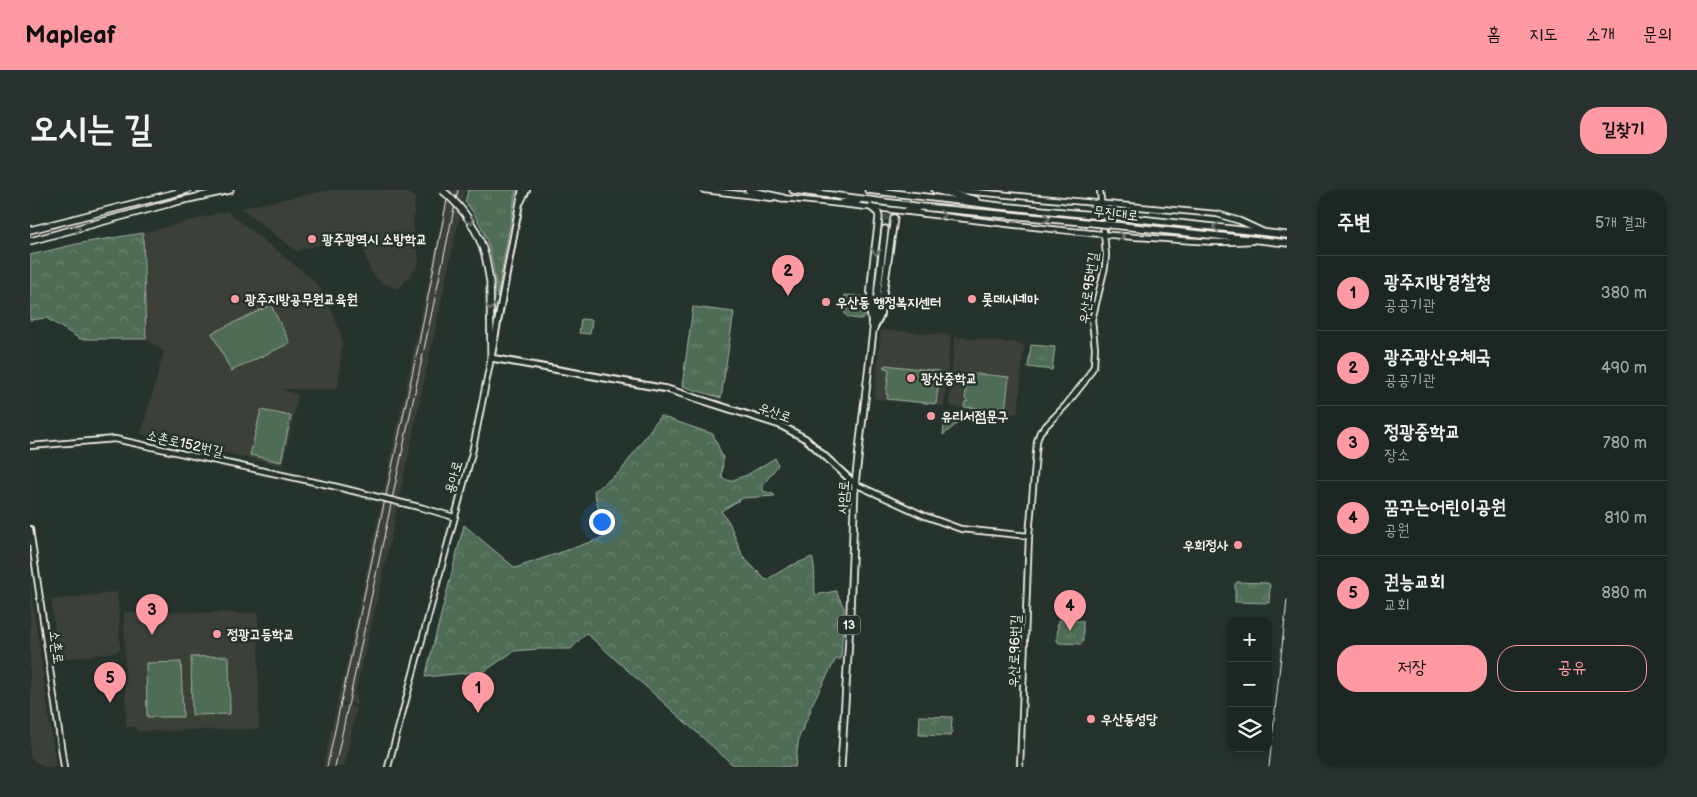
<!DOCTYPE html>
<html lang="ko">
<head>
<meta charset="utf-8">
<style>
	:root { --surface:#1c2622; --page:#29322f; --text:#f1f3f6; --muted:#a0a5a5; --line:#3a4340; --accent:#ff9aa2 }
	body { margin:0; font-family:"Balsamiq Sans","Poor Story",sans-serif; background:var(--page); color:var(--text) }
	.controls { position:absolute; right:15px; bottom:15px; display:grid; overflow:hidden; border-radius:10px; box-shadow:0 2px 8px #0003 }
	.controls button { width:45px; height:45px; display:grid; place-items:center; padding:0; border:0; border-bottom:1px solid var(--line); background:var(--surface); color:var(--text); font:25px sans-serif }
	.you { position:absolute; left:571px; top:331px; width:18px; height:18px; margin:-12px; border:4px solid #fff; border-radius:50%; background:#1a73e8; box-shadow:0 0 0 8px #1a73e833 }
	.badge { display:grid; place-items:center; width:32px; height:32px; border-radius:50%; background:var(--accent); color:#111; font-size:16px; font-weight:700 }
	.pin { position:absolute; translate:-50% -41px; filter:drop-shadow(0 1px 2px #0008) }
	.pin::after { content:''; position:absolute; top:26px; width:18px; height:15px; background:inherit; clip-path:polygon(0 0,100% 0,50% 100%) }
	.list { margin:0; padding:0; list-style:none }
	h2 { display:flex; justify-content:space-between; align-items:center; height:65px; margin:0; padding:0 20px; font-size:21px }
	h2 small { font-size:16px; font-weight:400; color:var(--muted) }
	.list li { display:grid; grid-template-columns:32px 1fr auto; gap:15px; align-items:center; box-sizing:border-box; height:75px; padding:0 20px; border-top:1px solid var(--line) }
	.list b { display:block; font-size:19px; white-space:nowrap }
	.list p { margin:0; font-size:16px; white-space:nowrap; color:var(--muted) }
	.list em { font-size:16px; font-style:normal; color:var(--muted) }
	.actions { display:flex; gap:10px; padding:15px 20px }
	.actions a { flex:1; padding:11px 0; border:1px solid var(--accent); border-radius:20px; text-align:center; font-size:18px; color:var(--accent) }
	.actions .main { background:var(--accent); color:#111 }
	.icon { flex:none; width:28px; height:28px; fill:none; stroke:currentColor; stroke-width:2; stroke-linecap:round; stroke-linejoin:round }
	.map { position:relative; flex:none; width:1257px; height:577px; overflow:hidden; border-radius:20px }
	header { display:flex; align-items:center; gap:30px; box-sizing:border-box; height:70px; padding:0 25px; background:var(--accent); color:#111 }
	header strong { font-size:24px }
	nav { display:flex; gap:28px; margin-inline-start:auto; font-size:18px }
	.intro { display:flex; align-items:center; justify-content:space-between; box-sizing:border-box; height:120px; padding:0 30px }
	h1 { margin:0; font-size:35px }
	.button { padding:12px 22px; border-radius:20px; background:var(--accent); color:#111; font-size:18px; font-weight:700 }
	main { display:flex; gap:30px; padding:0 30px }
	aside { flex:1; background:var(--surface); border-radius:20px; box-shadow:0 2px 8px #0003 }
	.map>svg:first-child { display:block }
	.built { fill:#3a4138 }
	.grass { fill:#4f6d56; stroke:#a2af9f }
	.forest { fill:url(#forest-crowns); stroke:#a2af9f }
	.park { fill:url(#park-tufts); stroke:#a2af9f }
	.lines { fill:none; stroke-linecap:round; stroke-linejoin:round }
	.primary-tunnel { stroke:#455049; stroke-width:5.5; stroke-dasharray:5.5 3; stroke-linecap:butt }
	.tertiary-casing { stroke:#f4f1e8; stroke-width:8 }
	.secondary-casing { stroke:#f4f1e8; stroke-width:9 }
	.primary-casing { stroke:#f4f1e8; stroke-width:9 }
	.trunk-casing { stroke:#f4f1e8; stroke-width:9 }
	.tertiary { stroke:#26332d; stroke-width:4.5 }
	.secondary { stroke:#26332d; stroke-width:5 }
	.primary { stroke:#26332d; stroke-width:5.5 }
	.trunk { stroke:#26332d; stroke-width:5.5 }
	.rail { stroke:#f4f1e8; stroke-width:1 }
	.tertiary-bridge-casing { stroke:#f4f1e8; stroke-width:8; stroke-linecap:butt }
	.trunk-bridge-casing { stroke:#f4f1e8; stroke-width:9; stroke-linecap:butt }
	.tertiary-bridge { stroke:#26332d; stroke-width:4.5 }
	.trunk-bridge { stroke:#26332d; stroke-width:5.5 }
	.oneway { stroke:#6e766e }
	.poi-dot { fill:#ff9aa2; stroke:#26332d; stroke-width:2 }
	.labels { text-anchor:middle; stroke-width:5; stroke-linejoin:round; paint-order:stroke }
	.shield { fill:#26332d; stroke:#b6b8b0; stroke-width:1 }
	.shield-label { font-size:12px; font-weight:bold; fill:#f4f1e8 }
	.street-label { font-size:14px; fill:#f4f1e8; stroke:#26332d }
	.poi-label { font-size:14px; font-weight:bold; fill:#f4f1e8; stroke:#26332d; text-anchor:start }
</style>
</head>
<body>
<header>
<strong>Mapleaf</strong>
<nav><a>홈</a><a>지도</a><a>소개</a><a>문의</a></nav>
</header>
<div class="intro"><h1>오시는 길</h1><a class="button">길찾기</a></div>
<main>
<div class="map">
<svg width="1257" height="577" viewBox="0 0 1257 577">
	<defs>
		<pattern id="forest-crowns" width="20" height="18" patternUnits="userSpaceOnUse" patternTransform="scale(1.25)"><rect width="20" height="18" fill="#4f6d56"/><path d="M2 6a3 3 0 1 1 6 0M12 15a3 3 0 1 1 6 0" fill="none" stroke="#69826e"/></pattern>
		<pattern id="park-tufts" width="24" height="20" patternUnits="userSpaceOnUse" patternTransform="scale(1.25)"><rect width="24" height="20" fill="#4f6d56"/><path d="M3 7l-1-3M5 7V3M7 7l1-3M15 17l-1-3M17 17v-4M19 17l1-3" fill="none" stroke="#69826e"/></pattern>
	</defs>
	<rect width="100%" height="100%" fill="#26332d"/>
	<filter id="ink" filterUnits="userSpaceOnUse"><feTurbulence type="fractalNoise" baseFrequency=".02" numOctaves="2"/><feDisplacementMap in="SourceGraphic" scale="10" xChannelSelector="R" yChannelSelector="G"/><feConvolveMatrix kernelMatrix="1 2 1 2 8 2 1 2 1" color-interpolation-filters="sRGB"/></filter>
	<g filter="url(#ink)">
		<g class="built">
			<path d="M299 0H373L385 7 383 34 385 53 389 67 388 75 379 87 368 99 352 93 340 81 330 45 266 61 211 18Z"/>
			<path d="M418 0H435L348 407 325 503 327 515 307 511 314 487Z"/>
			<path d="M197 21 282 89 289 97 302 121 311 144 312 154 308 199H252L268 205 253 276 111 244 134 162 116 149 113 43Z"/>
			<path d="M853 140 921 145 914 216 845 209 844 206 851 141Z"/>
			<path d="M925 147 988 153 994 156 988 223 979 224 922 217 919 213Z"/>
			<path d="M0 389 4 419 26 577H0Z"/>
			<path d="M87 402 89 424 90 459 86 462 29 470 21 410Z"/>
			<path d="M94 422 228 423 229 539 106 541V537H96Z"/>
			<path d="M307 514 327 518 314 577H293Z"/>
		</g>
		<g class="grass">
			<path d="M241 115 260 153 201 181 182 143Z"/>
			<path d="M855 175 910 181 906 214 857 209 858 205 856 204 859 179 854 178Z"/>
			<path d="M938 183 979 187 975 221 934 217 935 212 938 211 935 209Z"/>
			<path d="M231 220 261 226 251 272 220 265Z"/>
			<path d="M199 466 200 524 162 525 161 467Z"/>
			<path d="M151 472 153 527H117L116 473Z"/>
		</g>
		<g class="forest">
			<path d="M113 43 116 149H50L16 128 0 130V65L51 53Z"/>
			<path d="M630 226 683 244 693 268 692 288 700 291 717 285 745 268 748 275 733 295V301L743 304 745 306 713 308 691 321 699 332 713 367 736 390 760 376 782 367C786 378 784 393 785 405L806 401 814 418 811 469H806L780 518 781 520 769 547 765 577 703 575 556 443 541 459H507L484 461 455 481 395 487 434 335 485 378 575 347 564 301 591 281Z"/>
		</g>
		<g class="park">
			<path d="M438 0H486L467 108C464 73 459 40 435 12Z"/>
			<path d="M815 105 839 107 836 125 833 129C811 129 813 123 815 105Z"/>
			<path d="M663 117 704 122 691 208 652 196Z"/>
			<path d="M551 129 562 130 560 144 549 143Z"/>
			<path d="M1001 155 1025 157 1022 180 998 177Z"/>
			<path d="M915 225 935 227 913 245Z"/>
			<path d="M1207 392 1238 393 1240 395 1239 413 1205 412V394Z"/>
			<path d="M1028 430 1053 431V452L1051 454 1029 453 1027 451Z"/>
			<path d="M890 526 922 527 921 546 889 545Z"/>
		</g>
		<g class="lines">
			<path class="primary-tunnel" d="M855 39 859 0"/>
			<g class="tertiary-casing">
				<g id="tertiary">
					<path d="M674 0 742 8"/>
					<path d="M923 0 1187 24 1210 31 1234 42"/>
					<path d="M750 8C868 18 986 38 1105 47 1144 49 1183 54 1222 51"/>
					<path d="M491 12 497 0"/>
					<path d="M0 256 85 249 303 296"/>
					<path d="M825 294 895 326 931 339 999 346"/>
					<path d="M393 318 424 327"/>
					<path d="M0 339 34 577"/>
					<path d="M358 577 442 263 461 168"/>
					<path d="M990 577 999 346 1007 251 1010 242 1036 215 1055 191 1064 176 1065 158 1062 130 1075 77 1076 65 1070 0"/>
				</g>
			</g>
			<g class="secondary-casing">
				<path id="secondary" d="M492 0 461 168 637 199 750 235 776 249 825 294"/>
			</g>
			<g class="primary-casing">
				<g id="primary">
					<path d="M841 17 848 23 849 27C847 48 834 124 844 138"/>
					<path d="M845 136 850 126 864 28"/>
					<path d="M811 577 819 448 825 294 855 39"/>
				</g>
			</g>
			<g class="trunk-casing">
				<g id="trunk">
					<path d="M718 0 753 8"/>
					<path d="M763 0 892 17 1064 33"/>
					<path d="M838 0 970 16 1064 25"/>
					<path d="M905 0 946 10"/>
					<path d="M812 13 828 11"/>
					<path d="M876 21 888 18"/>
					<path d="M1082 26 1257 45"/>
					<path d="M1082 35 1257 53"/>
					<path d="M0 40 157 0"/>
					<path d="M0 51 149 11 200 0"/>
					<path d="M456 69 460 92 461 168"/>
				</g>
			</g>
			<use href="#tertiary" class="tertiary"/>
			<use href="#secondary" class="secondary"/>
			<use href="#primary" class="primary"/>
			<use href="#trunk" class="trunk"/>
			<g class="rail">
				<path d="M297 577 389 153 419 0"/>
				<path d="M305 577 428 0"/>
				<path d="M1239 577 1257 410"/>
			</g>
			<g class="tertiary-bridge-casing">
				<path id="tertiary-bridge" d="M303 296 393 318"/>
			</g>
			<g class="trunk-bridge-casing">
				<g id="trunk-bridge">
					<path d="M412 0C434 18 449 41 456 69"/>
					<path d="M1064 25 1082 26"/>
					<path d="M1064 33 1082 35"/>
				</g>
			</g>
			<use href="#tertiary-bridge" class="tertiary-bridge"/>
			<use href="#trunk-bridge" class="trunk-bridge"/>
		</g>
		<defs><path id="oneway-chevron" d="M-2-3.5L2.5 0L-2 3.5" fill="none" stroke-width="1.6" stroke-linecap="round" stroke-linejoin="round" transform="scale(1.25)"/></defs>
		<g class="oneway">
			<use href="#oneway-chevron" transform="translate(912 25) rotate(7)"/>
			<use href="#oneway-chevron" transform="translate(1017 28) rotate(5)"/>
			<use href="#oneway-chevron" transform="translate(440 31) rotate(58)"/>
			<use href="#oneway-chevron" transform="translate(1186 37) rotate(-174)"/>
			<use href="#oneway-chevron" transform="translate(47 39) rotate(-15)"/>
			<use href="#oneway-chevron" transform="translate(1091 46) rotate(4)"/>
			<use href="#oneway-chevron" transform="translate(846 62) rotate(96)"/>
			<use href="#oneway-chevron" transform="translate(460 117) rotate(88)"/>
		</g>
	</g>
	<g class="poi-dot">
		<circle cx="282" cy="49" r="5"/>
		<circle cx="205" cy="109" r="5"/>
		<circle cx="942" cy="109" r="5"/>
		<circle cx="796" cy="112" r="5"/>
		<circle cx="881" cy="188" r="5"/>
		<circle cx="901" cy="226" r="5"/>
		<circle cx="1208" cy="355" r="5"/>
		<circle cx="187" cy="444" r="5"/>
		<circle cx="1061" cy="529" r="5"/>
	</g>
	<g class="labels">
		<rect class="shield" x="808" y="425.5" width="22" height="19" rx="4"/>
		<g class="shield-label">
			<text x="819" y="439">13</text>
		</g>
		<g class="street-label">
			<text transform="translate(1086 23) rotate(6)" y="5">무진대로</text>
			<text transform="translate(1058 98) rotate(-82)" y="5">우산로95번길</text>
			<text transform="translate(745 222) rotate(20)" y="5">우산로</text>
			<text transform="translate(155 253) rotate(13)" y="5">소촌로152번길</text>
			<text transform="translate(423 287) rotate(-74)" y="5">용아로</text>
			<text transform="translate(813 307) rotate(-87)" y="5">사암로</text>
			<text transform="translate(27 457) rotate(82)" y="5">소촌로</text>
			<text transform="translate(984 461) rotate(-88)" y="5">우산로96번길</text>
		</g>
		<g class="poi-label">
			<text x="292" y="54">광주광역시 소방학교</text>
			<text x="215" y="114">광주지방공무원교육원</text>
			<text x="952" y="114">롯데시네마</text>
			<text x="806" y="117">우산동 행정복지센터</text>
			<text x="891" y="193">광산중학교</text>
			<text x="911" y="231">유리서점문구</text>
			<text x="1198" y="360" text-anchor="end">우희정사</text>
			<text x="197" y="449">정광고등학교</text>
			<text x="1071" y="534">우산동성당</text>
		</g>
	</g>
</svg>
<div class="controls">
<button>+</button>
<button>−</button>
<button><svg class="icon" aria-label="layers" viewBox="0 0 24 24"><path d="M12 4l9 5-9 5-9-5zM3 14l9 5 9-5"/></svg></button>
</div>
<div class="you"></div>
<div class="pin badge" style="left:448px;top:523px">1</div>
<div class="pin badge" style="left:758px;top:106px">2</div>
<div class="pin badge" style="left:122px;top:445px">3</div>
<div class="pin badge" style="left:1040px;top:441px">4</div>
<div class="pin badge" style="left:80px;top:513px">5</div>
</div>
<aside>
<h2>주변<small>5개 결과</small></h2>
<ul class="list">
<li><span class="badge">1</span><div><b>광주지방경찰청</b><p>공공기관</p></div><em>380 m</em></li>
<li><span class="badge">2</span><div><b>광주광산우체국</b><p>공공기관</p></div><em>490 m</em></li>
<li><span class="badge">3</span><div><b>정광중학교</b><p>장소</p></div><em>780 m</em></li>
<li><span class="badge">4</span><div><b>꿈꾸는어린이공원</b><p>공원</p></div><em>810 m</em></li>
<li><span class="badge">5</span><div><b>권능교회</b><p>교회</p></div><em>880 m</em></li>
</ul>
<div class="actions"><a class="main">저장</a><a>공유</a></div>
</aside>
</main>
</body>
</html>
